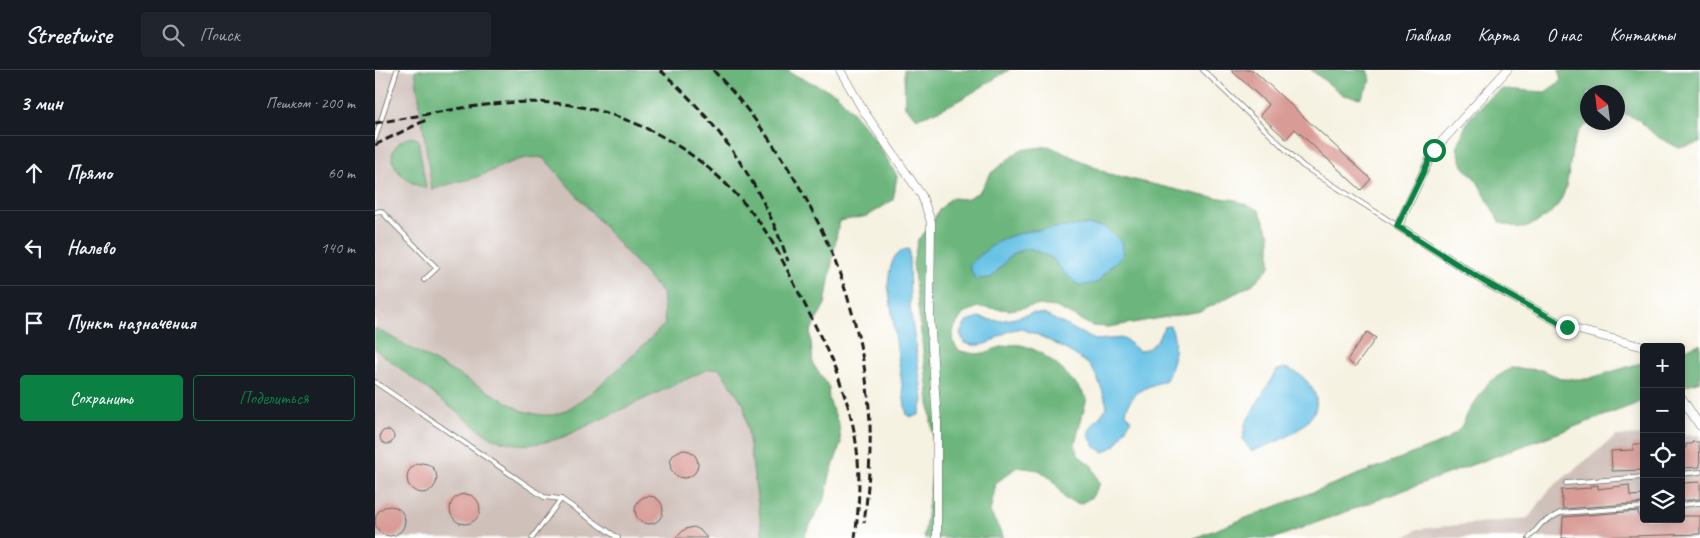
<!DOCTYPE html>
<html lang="ru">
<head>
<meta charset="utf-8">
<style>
	:root { --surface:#171b24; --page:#20242c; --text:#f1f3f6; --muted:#9ea1a6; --line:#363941; --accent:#0b8043 }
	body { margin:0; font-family:Caveat,sans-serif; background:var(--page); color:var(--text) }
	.controls { position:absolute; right:15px; bottom:15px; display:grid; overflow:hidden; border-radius:5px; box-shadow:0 2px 12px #0003 }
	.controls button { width:45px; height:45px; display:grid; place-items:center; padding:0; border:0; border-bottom:1px solid var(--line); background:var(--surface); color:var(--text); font:25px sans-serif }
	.compass { position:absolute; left:1205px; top:15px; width:45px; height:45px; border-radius:50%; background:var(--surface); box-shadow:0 2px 12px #0003; rotate:332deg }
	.stop { position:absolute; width:15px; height:15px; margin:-11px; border:4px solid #0b8043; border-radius:50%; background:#fff }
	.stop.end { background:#0b8043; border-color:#fff; box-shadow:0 1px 5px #0008 }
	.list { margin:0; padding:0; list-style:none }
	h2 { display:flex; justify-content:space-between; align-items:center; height:65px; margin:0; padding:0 20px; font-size:21px }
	h2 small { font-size:16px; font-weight:400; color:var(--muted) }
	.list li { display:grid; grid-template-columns:32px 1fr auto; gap:15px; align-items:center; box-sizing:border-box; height:75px; padding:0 20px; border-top:1px solid var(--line) }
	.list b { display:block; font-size:19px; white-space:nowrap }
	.list em { font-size:16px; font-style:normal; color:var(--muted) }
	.actions { display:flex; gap:10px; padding:15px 20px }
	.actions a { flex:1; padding:11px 0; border:1px solid var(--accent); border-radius:5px; text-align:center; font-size:18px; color:var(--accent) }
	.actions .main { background:var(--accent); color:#fff }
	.icon { flex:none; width:28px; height:28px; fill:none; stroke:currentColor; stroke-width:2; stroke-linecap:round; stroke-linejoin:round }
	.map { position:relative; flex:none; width:1325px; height:468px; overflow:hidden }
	header { display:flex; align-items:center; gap:30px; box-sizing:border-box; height:70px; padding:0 25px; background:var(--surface); border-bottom:1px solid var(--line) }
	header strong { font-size:24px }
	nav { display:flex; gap:28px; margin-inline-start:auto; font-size:18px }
	.search { width:350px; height:45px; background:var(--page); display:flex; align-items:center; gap:12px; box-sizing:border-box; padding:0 18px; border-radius:5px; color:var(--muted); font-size:19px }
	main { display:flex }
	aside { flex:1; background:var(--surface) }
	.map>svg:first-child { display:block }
	.industrial { fill:#cfc0ba }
	.forest { fill:#6cb57b; stroke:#44684c; fill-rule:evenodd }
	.water { fill:#68c2e6; stroke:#426f81 }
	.building { fill:#d99b96 }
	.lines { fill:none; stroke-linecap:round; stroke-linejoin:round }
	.service-casing { stroke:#686761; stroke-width:5.5 }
	.minor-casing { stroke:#686761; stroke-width:9 }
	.service { stroke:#fff; stroke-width:4 }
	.minor { stroke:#fff; stroke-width:8 }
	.rail { stroke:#1c1c1c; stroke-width:3; stroke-dasharray:8 4; stroke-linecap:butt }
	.route { stroke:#0b8043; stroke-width:6 }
</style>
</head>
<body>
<header>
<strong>Streetwise</strong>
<div class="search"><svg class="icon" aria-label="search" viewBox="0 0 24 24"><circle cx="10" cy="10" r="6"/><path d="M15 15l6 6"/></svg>Поиск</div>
<nav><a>Главная</a><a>Карта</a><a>О нас</a><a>Контакты</a></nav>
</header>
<main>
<aside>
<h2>3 мин<small>Пешком · 200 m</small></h2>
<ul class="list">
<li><svg class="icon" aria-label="ahead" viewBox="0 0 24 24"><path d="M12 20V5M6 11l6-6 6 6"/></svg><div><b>Прямо</b></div><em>60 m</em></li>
<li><svg class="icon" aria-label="left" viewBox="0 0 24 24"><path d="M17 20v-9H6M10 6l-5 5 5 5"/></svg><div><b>Налево</b></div><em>140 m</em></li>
<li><svg class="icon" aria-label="arrive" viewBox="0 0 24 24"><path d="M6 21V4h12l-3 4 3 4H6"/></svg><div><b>Пункт назначения</b></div></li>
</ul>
<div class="actions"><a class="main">Сохранить</a><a>Поделиться</a></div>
</aside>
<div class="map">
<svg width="1325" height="468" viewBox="0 0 1325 468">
	<rect width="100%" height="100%" fill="#fff"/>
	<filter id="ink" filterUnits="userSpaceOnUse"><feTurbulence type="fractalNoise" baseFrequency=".02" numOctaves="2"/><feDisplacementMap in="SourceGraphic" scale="10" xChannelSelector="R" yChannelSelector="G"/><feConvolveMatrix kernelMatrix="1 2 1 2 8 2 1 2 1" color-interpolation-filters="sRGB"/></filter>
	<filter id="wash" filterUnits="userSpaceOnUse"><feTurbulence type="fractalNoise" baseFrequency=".0096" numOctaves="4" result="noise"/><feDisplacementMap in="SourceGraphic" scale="20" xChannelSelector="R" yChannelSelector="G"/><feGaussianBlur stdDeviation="1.12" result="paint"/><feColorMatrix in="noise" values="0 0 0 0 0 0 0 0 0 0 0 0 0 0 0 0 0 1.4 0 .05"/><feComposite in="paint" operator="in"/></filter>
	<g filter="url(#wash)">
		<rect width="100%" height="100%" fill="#f6f2e2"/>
		<g class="industrial">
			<path d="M0 0H102L378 326 389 468H0Z"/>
			<path d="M1269 365V449H1306V365H1325V468H1028L1043 459 1153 448 1176 418 1241 366Z"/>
		</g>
		<g class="forest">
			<path d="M40 0H414L415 3 462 24 498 66 522 106 518 130 493 146 464 151 450 234 435 262 438 294 454 317 453 327 464 356 466 373 455 405 450 428 428 468H388L369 335 344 298 331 300 188 367C161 376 140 378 113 366L0 279V258L148 341C160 344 170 347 182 344 210 335 267 276 290 254L287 223 169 88C139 84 122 102 95 109 82 112 70 115 57 120Z"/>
			<path d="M529 0H634C604 18 577 38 542 48L530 37Z"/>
			<path d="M936 0H992L996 11 986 28 968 25Z"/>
			<path d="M1184 0H1325V73L1304 78 1281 66 1264 50 1243 41 1242 22H1212V52L1215 53C1181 68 1211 130 1162 152 1158 154 1152 158 1148 158 1141 158 1132 154 1125 153L1102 111 1088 96 1082 77 1093 50 1113 28 1128 19 1170 22 1186 11Z"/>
			<path d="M36 67 43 69 51 118C22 112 0 78 36 67Z"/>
			<path d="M674 76 734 104 824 125 860 130 884 140 895 165V197L878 214 827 241 734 257 717 256 681 237 662 235 635 240 603 237 588 244 579 258 577 270 583 280C611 289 611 279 635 275 663 270 698 309 712 328L700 373 703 385 717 396 725 414 717 427 705 434 690 429 679 411 664 400 642 397 621 413 615 442 629 468H549L560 385 538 193 543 169 556 156 563 141 576 128 591 129 604 122 616 103 645 80ZM655 160H672L740 192 722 213 690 204 677 188 654 178 637 184 626 195Z"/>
			<path d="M1325 274V311L1306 317V280Z"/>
			<path d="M1269 292V331L900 468H819L1070 371 1085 359 1094 341 1114 312 1136 298 1167 300 1188 309H1212Z"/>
		</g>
		<g class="water">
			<path d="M704 155 728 156 747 172 749 184 731 201 722 213 705 216 690 204 677 188 654 178 637 184 616 208 600 209 594 196C632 156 653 163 704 155Z"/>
			<path d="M534 179 535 237 548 330 544 345 537 347 532 345 530 336 513 214C515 200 516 180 534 179Z"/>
			<path d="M657 243 669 244 720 270 749 268 764 281C779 279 782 270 789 257L795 256C804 271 798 295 791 310 773 317 755 321 751 343L756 350 741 375 729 382 720 377 713 364C717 352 727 347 732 336 729 324 723 307 716 297 709 288 653 257 642 259 628 260 617 275 604 275 599 276 593 274 589 273L585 263 592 251 604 247C623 254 638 249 657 243Z"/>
			<path d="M909 298C921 301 929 306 936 317 959 350 901 374 876 381L868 370 870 354 901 301Z"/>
		</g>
		<g id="blocks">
			<g class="building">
				<path d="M856 0H878L996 109 986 120 920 59 911 69 885 45 894 35Z"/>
				<path d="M992 262 1001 268 980 297 972 290Z"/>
				<circle cx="12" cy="367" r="7"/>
				<path d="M1317 372H1324L1325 397 1306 398V378H1311V374H1317Z"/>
				<path d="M1258 374H1269V400L1237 401 1236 381 1258 380Z"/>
				<circle cx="309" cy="394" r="14"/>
				<circle cx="47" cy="408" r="15"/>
				<path d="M1325 412V429L1306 431V413Z"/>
				<path d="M1223 415V419L1254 415 1255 426 1269 425V433L1188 439 1186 420 1215 418V416Z"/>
				<circle cx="90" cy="439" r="15"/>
				<circle cx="274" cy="440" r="14"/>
				<circle cx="15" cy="451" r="15"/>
				<path d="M1263 441 1264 447H1269V449H1306V446H1325V464L1187 468 1188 447Z"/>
				<path d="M319 457 325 460 332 468H301L310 459Z"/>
			</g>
		</g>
	</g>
	<g filter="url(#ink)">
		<use href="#blocks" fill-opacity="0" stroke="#686761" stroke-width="1"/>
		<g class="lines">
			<g class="service-casing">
				<g id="service">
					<path d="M828 0 928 96 1023 156"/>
					<path d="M0 69 22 0"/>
					<path d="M0 142 6 141 62 198 49 210"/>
					<path d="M0 312 169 427 186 429 243 468"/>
					<path d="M1306 404 1325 402"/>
					<path d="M1191 413 1269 407"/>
					<path d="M1306 435 1325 433"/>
					<path d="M157 468 186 429"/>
					<path d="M1154 468 1167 453 1185 443 1269 437"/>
				</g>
			</g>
			<g class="minor-casing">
				<g id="minor">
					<path d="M465 0 488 40 547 126 556 152 555 246 562 351V468"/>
					<path d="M1132 0 1059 80 1023 156 1110 212 1192 257 1269 277"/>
					<path d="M1306 327 1325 356"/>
				</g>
			</g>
			<use href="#service" class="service"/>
			<use href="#minor" class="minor"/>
			<g class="rail">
				<path d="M285 0C344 52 388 117 413 191"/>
				<path d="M338 0C428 96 490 223 495 355 496 388 493 421 489 453"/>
				<path d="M0 53C67 43 133 24 201 36 276 49 343 94 387 156 404 181 417 210 431 237 473 321 493 371 480 468"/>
				<path d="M0 75 53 49"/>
			</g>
		</g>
	</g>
	<g class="lines" filter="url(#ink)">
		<path class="route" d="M1059 80 1022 156 1110 212 1192 257"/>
	</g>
</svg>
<div class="controls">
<button>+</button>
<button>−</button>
<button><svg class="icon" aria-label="locate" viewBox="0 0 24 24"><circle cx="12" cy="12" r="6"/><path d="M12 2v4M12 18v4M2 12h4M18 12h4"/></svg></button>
<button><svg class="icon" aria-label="layers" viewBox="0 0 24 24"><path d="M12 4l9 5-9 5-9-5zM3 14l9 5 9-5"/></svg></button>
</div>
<svg class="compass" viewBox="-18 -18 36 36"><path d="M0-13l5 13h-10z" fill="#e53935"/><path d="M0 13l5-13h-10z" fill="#9ea1a6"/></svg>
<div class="stop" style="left:1059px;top:80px"></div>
<div class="stop end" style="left:1192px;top:257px"></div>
</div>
</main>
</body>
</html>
